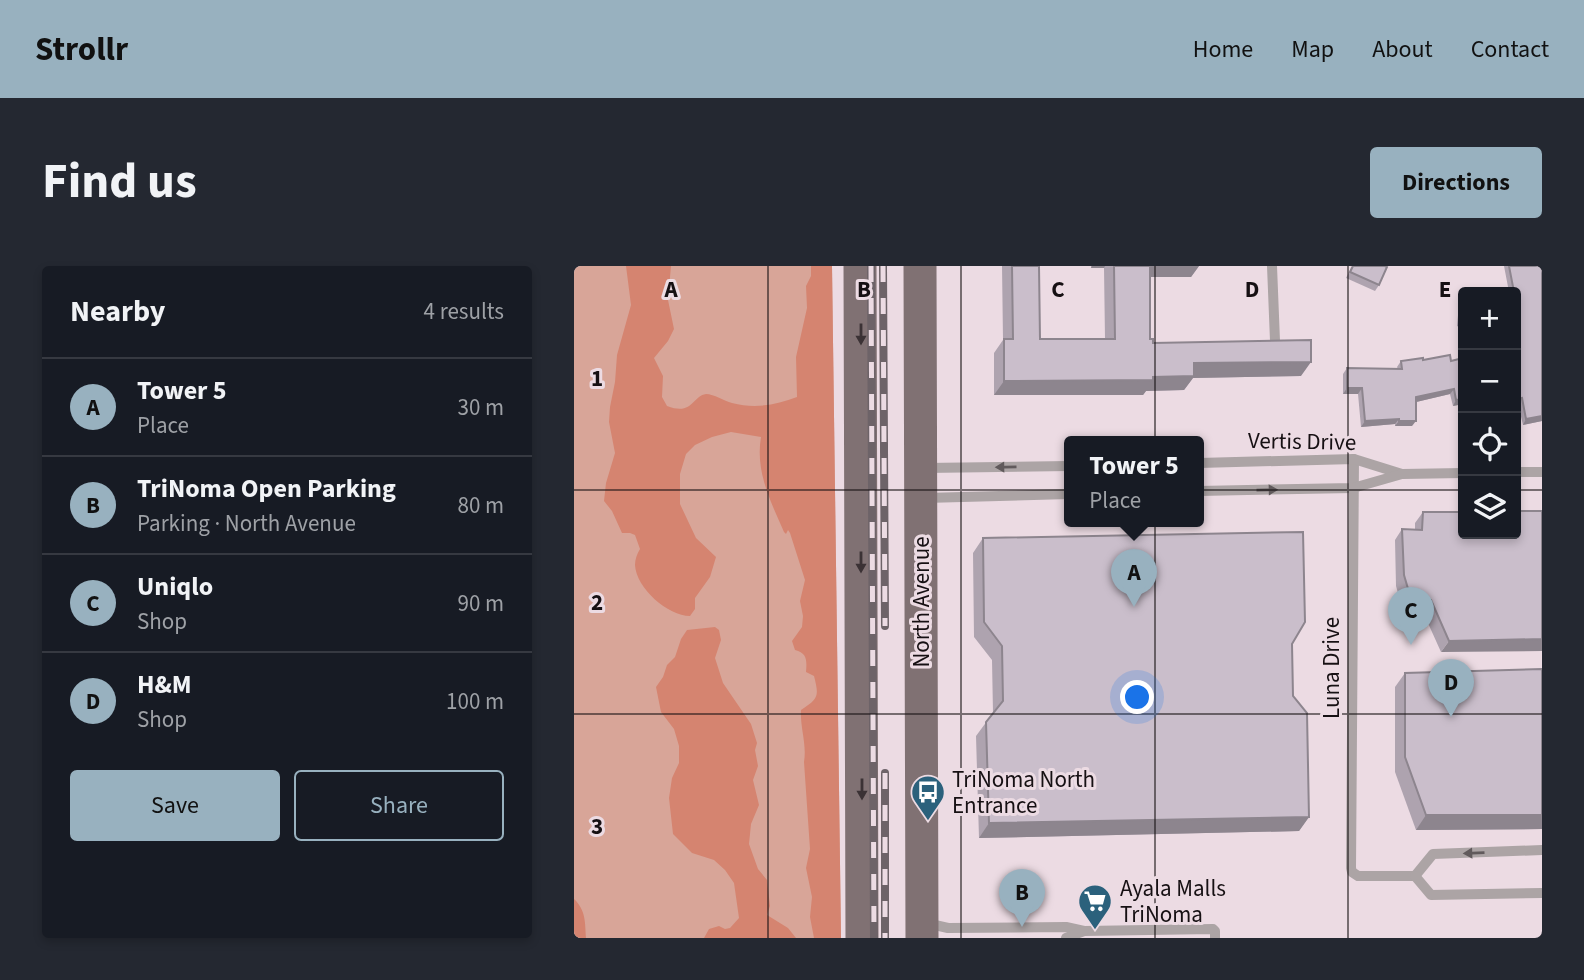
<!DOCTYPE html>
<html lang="en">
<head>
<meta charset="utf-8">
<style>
	:root { --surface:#171b24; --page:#242831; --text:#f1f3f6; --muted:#9ea1a6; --line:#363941; --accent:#98b1bf }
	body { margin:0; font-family:"Source Sans 3",sans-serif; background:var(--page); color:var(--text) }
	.controls { position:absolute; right:21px; top:21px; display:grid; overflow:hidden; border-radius:7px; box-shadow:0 4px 10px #0003 }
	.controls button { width:63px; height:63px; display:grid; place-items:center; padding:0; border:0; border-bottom:2px solid var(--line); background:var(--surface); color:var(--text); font:35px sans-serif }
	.you { position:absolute; left:564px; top:432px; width:24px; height:24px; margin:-18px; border:5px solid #fff; border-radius:50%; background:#1a73e8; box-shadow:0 0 0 10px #1a73e833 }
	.badge { display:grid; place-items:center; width:46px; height:46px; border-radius:50%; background:var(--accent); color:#111; font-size:23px; font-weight:700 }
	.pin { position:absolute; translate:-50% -58px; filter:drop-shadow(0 2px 4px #0008) }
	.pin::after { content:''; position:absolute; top:37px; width:24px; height:21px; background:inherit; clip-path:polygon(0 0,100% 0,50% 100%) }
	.popup { position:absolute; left:490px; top:170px; width:140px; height:91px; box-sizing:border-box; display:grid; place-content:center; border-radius:7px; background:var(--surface); filter:drop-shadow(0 2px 5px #0005); font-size:23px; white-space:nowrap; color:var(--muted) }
	.popup b { font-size:26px; color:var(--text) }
	.popup::after { content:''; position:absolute; left:50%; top:100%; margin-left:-14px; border:14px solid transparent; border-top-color:var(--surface) }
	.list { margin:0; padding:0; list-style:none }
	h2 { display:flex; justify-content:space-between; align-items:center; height:91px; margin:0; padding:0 28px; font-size:30px }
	h2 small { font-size:23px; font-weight:400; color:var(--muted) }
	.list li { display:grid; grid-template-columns:46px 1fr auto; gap:21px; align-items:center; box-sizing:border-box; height:98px; padding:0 28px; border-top:2px solid var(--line) }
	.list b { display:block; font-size:26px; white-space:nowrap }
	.list p { margin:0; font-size:23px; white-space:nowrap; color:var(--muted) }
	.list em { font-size:23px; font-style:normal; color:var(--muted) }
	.actions { display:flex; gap:14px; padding:21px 28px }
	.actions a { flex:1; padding:16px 0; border:2px solid var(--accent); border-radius:7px; text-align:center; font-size:24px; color:var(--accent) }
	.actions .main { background:var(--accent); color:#111 }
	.icon { flex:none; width:38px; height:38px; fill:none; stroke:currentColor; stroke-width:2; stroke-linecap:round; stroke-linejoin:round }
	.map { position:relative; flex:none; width:968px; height:672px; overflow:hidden; border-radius:7px }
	header { display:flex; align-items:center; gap:42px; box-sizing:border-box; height:98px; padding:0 35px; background:var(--accent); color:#111 }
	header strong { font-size:33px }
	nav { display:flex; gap:38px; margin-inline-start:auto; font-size:24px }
	.intro { display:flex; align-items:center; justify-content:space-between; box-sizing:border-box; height:168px; padding:0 42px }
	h1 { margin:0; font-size:49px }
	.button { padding:18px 32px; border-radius:7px; background:var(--accent); color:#111; font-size:24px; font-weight:700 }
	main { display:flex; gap:42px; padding:0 42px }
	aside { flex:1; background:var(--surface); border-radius:7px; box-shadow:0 4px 10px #0003 }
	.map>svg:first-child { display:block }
	.green { fill:#d8a598 }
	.forest { fill:#d58470 }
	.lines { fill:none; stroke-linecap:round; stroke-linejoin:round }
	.lane { stroke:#aca4a5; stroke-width:10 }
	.primary { stroke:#807173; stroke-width:33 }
	.rail-casing { stroke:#6d6368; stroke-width:8 }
	.rail { stroke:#ecdbe3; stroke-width:5; stroke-dasharray:16; stroke-linecap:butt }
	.wall { fill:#aea3af }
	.shaded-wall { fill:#8d858e }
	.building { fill:#cabecb; stroke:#8d858e; stroke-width:2 }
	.oneway { fill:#3b3235 }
	.oneway2 { fill:#615a5c }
	.grid { fill:none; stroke:#161013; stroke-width:2; stroke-opacity:0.55 }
	.labels { text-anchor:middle; stroke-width:6; stroke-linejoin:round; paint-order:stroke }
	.street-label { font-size:23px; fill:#161013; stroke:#ecdbe3 }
	.poi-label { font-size:23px; fill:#161013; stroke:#ecdbe3; text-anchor:start }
	.grid-label { font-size:23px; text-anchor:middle; font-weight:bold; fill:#161013; stroke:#ecdbe3; stroke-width:6; stroke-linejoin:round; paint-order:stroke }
</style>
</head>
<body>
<header>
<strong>Strollr</strong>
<nav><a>Home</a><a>Map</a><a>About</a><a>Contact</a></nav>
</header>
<div class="intro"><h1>Find us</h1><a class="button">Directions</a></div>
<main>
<aside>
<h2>Nearby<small>4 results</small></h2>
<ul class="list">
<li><span class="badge">A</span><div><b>Tower 5</b><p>Place</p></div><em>30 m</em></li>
<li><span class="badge">B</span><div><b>TriNoma Open Parking</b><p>Parking · North Avenue</p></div><em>80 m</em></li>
<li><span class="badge">C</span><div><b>Uniqlo</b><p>Shop</p></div><em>90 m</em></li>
<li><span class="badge">D</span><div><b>H&amp;M</b><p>Shop</p></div><em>100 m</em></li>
</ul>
<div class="actions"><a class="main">Save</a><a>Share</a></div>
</aside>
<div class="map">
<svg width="968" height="672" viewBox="0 0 968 672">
	<rect width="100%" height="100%" fill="#ecdbe3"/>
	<path class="green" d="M0 0H258L267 672H0Z"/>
	<g class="forest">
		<path d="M52 0H97L94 34 100 63 94 75 80 92 89 110 88 131 93 140C119 150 118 130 132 128 140 128 150 135 158 137 181 143 202 139 223 131L222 91 233 42 232 20 237 10V0H258L267 672H240L236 651 238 631 232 602 236 583 230 496C233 478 226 462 227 444 245 432 245 430 240 410L232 406C233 394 233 387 221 384L218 375 228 361 229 350 226 335 231 314 216 267 214 264 212 268 210 266C197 236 181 206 187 171L157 166 138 171 121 179 112 188 106 208V238L122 272 142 291 136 311 121 332V343L116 350C94 350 62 322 61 299 61 293 63 288 66 283L61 269 56 267H48L38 245 30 235 32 217 41 187 35 156 36 141 41 116 43 89 57 39Z"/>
		<path d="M141 361 145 364 147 374 141 392 149 417 177 458 183 477 181 484 184 500 179 514 185 539 177 558 175 578 184 603 193 614 196 640 193 649 214 662 222 672H130L135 663 145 660 151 663 156 662 165 652 160 617 151 604 140 594 118 587 99 568 95 532 98 512 105 497V480L100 463 87 446 82 421 89 411 93 399 101 391 107 373 113 364Z"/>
		<path d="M0 633C12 644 11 657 12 672H0Z"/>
	</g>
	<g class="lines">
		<g class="lane">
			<path d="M698 0 701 75"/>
			<path d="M780 193 777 602 778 606 784 610H841"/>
			<path d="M625 197 780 193 828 208"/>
			<path d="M351 202 495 200"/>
			<path d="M942 206H968"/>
			<path d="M625 225 779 222 828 208 889 207"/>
			<path d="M351 232 495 228"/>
			<path d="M841 610 859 588 968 584"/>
			<path d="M841 610 857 629 968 627"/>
			<path d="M352 657 374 662 492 661 510 665 639 663 641 665V672"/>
			<path d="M492 672 510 665"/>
		</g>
		<g class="primary">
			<path d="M286 0 288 672"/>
			<path d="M346 0 348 672"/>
		</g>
		<g class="rail-casing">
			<g id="rail">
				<path d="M297 0 300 672"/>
				<path d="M309 0 311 360"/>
				<path d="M311 507V672"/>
			</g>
		</g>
		<use href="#rail" class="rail"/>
	</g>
	<g class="wall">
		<path d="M428 0H465L466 73H531L530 2H517V0H625L617 11H576V73L579 77 727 110 619 112 610 124 572 125 569 129H420V87L429 74Z"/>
		<path d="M778 0H811L805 19 801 25 772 12Z"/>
		<path d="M930 0H968V155L949 159 944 138H942V26H935Z"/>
		<path d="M889 33V63L883 60 885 39Z"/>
		<path d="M889 92V138L879 140 876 128 842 136 838 160H821V158L787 161 784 128H769V108L773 102 824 103 823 101 827 95 849 94 877 95Z"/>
		<path d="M968 245 867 386 849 346 829 344 822 320 821 274 828 263H841V257L849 246Z"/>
		<path d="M409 272 718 378 719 430 735 551 725 565 405 572 402 470 419 447 418 394 400 371 399 287Z"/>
		<path d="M968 403V563L842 564 821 506V421L831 407Z"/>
	</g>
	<g class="shaded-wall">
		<path d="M518 0H531L530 2H517Z"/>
		<path d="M573 0H625L617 11H566Z"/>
		<path d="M737 96 727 110 619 112 610 124 572 125 569 129H420L430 115 579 111 620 97Z"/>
		<path d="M773 122H788L784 128H769Z"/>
		<path d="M880 123 876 128 838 137 842 131Z"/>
		<path d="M948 132 944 138H942V133Z"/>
		<path d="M889 133V138L879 140 882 134Z"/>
		<path d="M968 150V155L949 159 952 153Z"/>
		<path d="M825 153 821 158 787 161 791 155Z"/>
		<path d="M825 155H842L838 160H821Z"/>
		<path d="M837 333 857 334 849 346 829 344Z"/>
		<path d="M968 373V385L867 386 875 375Z"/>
		<path d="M852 549H968V563L842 564Z"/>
		<path d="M735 551 725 565 405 572 415 557Z"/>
	</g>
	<g class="building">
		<path d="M438 0H465L466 73H541L540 0H576V73H579V77L737 74V96L620 97V110L579 111V114L430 115V73H439Z"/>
		<path d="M779 0H811L813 1 805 19 776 6Z"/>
		<path d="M935 0H968V150L952 153 948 132 942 133V26H940Z"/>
		<path d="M889 33V56L887 55Z"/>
		<path d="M876 89 877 95 889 92V133L882 134 880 123 842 131V155H825V153L791 155 788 122H773V102L828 103 827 95 849 92V94Z"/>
		<path d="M942 245H968V373L875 375 857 334 837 333 830 309 828 263 848 264 849 246H889V268H942Z"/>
		<path d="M729 266 731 356 718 378 719 430 733 447 735 551 415 557 412 456 429 435 428 380 410 356 409 272Z"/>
		<path d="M968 403V549H852L831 491V407Z"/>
	</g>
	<defs><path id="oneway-solid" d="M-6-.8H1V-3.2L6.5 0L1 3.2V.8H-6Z" transform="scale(1.75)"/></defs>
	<g class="oneway">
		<use href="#oneway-solid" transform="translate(287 68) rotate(90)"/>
		<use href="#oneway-solid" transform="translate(287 296) rotate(90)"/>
		<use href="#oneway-solid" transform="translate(288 523) rotate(90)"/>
	</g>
	<g class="oneway2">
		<use href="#oneway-solid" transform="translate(432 201) rotate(179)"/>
		<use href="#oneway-solid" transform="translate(693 224) rotate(-1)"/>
		<use href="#oneway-solid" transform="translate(900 587) rotate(178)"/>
	</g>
	<path class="grid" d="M194 0V672M387 0V672M581 0V672M774 0V672M0 224H889M942 224H968M0 448H968"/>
	<defs>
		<g id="bus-pin" transform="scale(1.75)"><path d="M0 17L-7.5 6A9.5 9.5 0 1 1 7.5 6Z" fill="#2b617c" stroke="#ecdbe3"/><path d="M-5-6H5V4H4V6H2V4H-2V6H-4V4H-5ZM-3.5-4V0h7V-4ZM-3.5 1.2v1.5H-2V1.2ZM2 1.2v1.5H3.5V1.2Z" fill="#fff"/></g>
		<g id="supermarket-pin" transform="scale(1.75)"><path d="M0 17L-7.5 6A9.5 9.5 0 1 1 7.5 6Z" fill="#2b617c" stroke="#ecdbe3"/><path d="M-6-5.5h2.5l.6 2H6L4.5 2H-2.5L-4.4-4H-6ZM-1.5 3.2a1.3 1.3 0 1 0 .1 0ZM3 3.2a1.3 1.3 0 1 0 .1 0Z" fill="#fff"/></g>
	</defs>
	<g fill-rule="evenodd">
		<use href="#bus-pin" x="354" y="526"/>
		<use href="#supermarket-pin" x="521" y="635"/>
	</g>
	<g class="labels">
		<g class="street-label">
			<text transform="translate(728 175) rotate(1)" y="8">Vertis Drive</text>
			<text transform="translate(347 336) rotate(-90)" y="8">North Avenue</text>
			<text transform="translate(757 402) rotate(-90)" y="8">Luna Drive</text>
		</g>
		<g class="poi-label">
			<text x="378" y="521">TriNoma North<tspan x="378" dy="26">Entrance</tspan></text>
			<text x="546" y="630">Ayala Malls<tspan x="546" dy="26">TriNoma</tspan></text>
		</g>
	</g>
	<g class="grid-label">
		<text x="97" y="31">A</text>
		<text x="290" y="31">B</text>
		<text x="484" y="31">C</text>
		<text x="678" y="31">D</text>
		<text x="871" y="31">E</text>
		<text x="23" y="120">1</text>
		<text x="23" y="344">2</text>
		<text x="23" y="568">3</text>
	</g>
</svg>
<div class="controls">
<button>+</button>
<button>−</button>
<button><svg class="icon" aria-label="locate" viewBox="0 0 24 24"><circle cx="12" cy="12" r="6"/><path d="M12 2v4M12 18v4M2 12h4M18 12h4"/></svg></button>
<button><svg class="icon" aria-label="layers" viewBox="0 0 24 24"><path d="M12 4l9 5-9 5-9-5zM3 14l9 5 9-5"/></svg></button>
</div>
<div class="you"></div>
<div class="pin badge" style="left:560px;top:341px">A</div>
<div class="popup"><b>Tower 5</b>Place</div>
<div class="pin badge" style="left:448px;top:661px">B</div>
<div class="pin badge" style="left:837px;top:379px">C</div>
<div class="pin badge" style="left:877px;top:451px">D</div>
</div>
</main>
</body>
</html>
